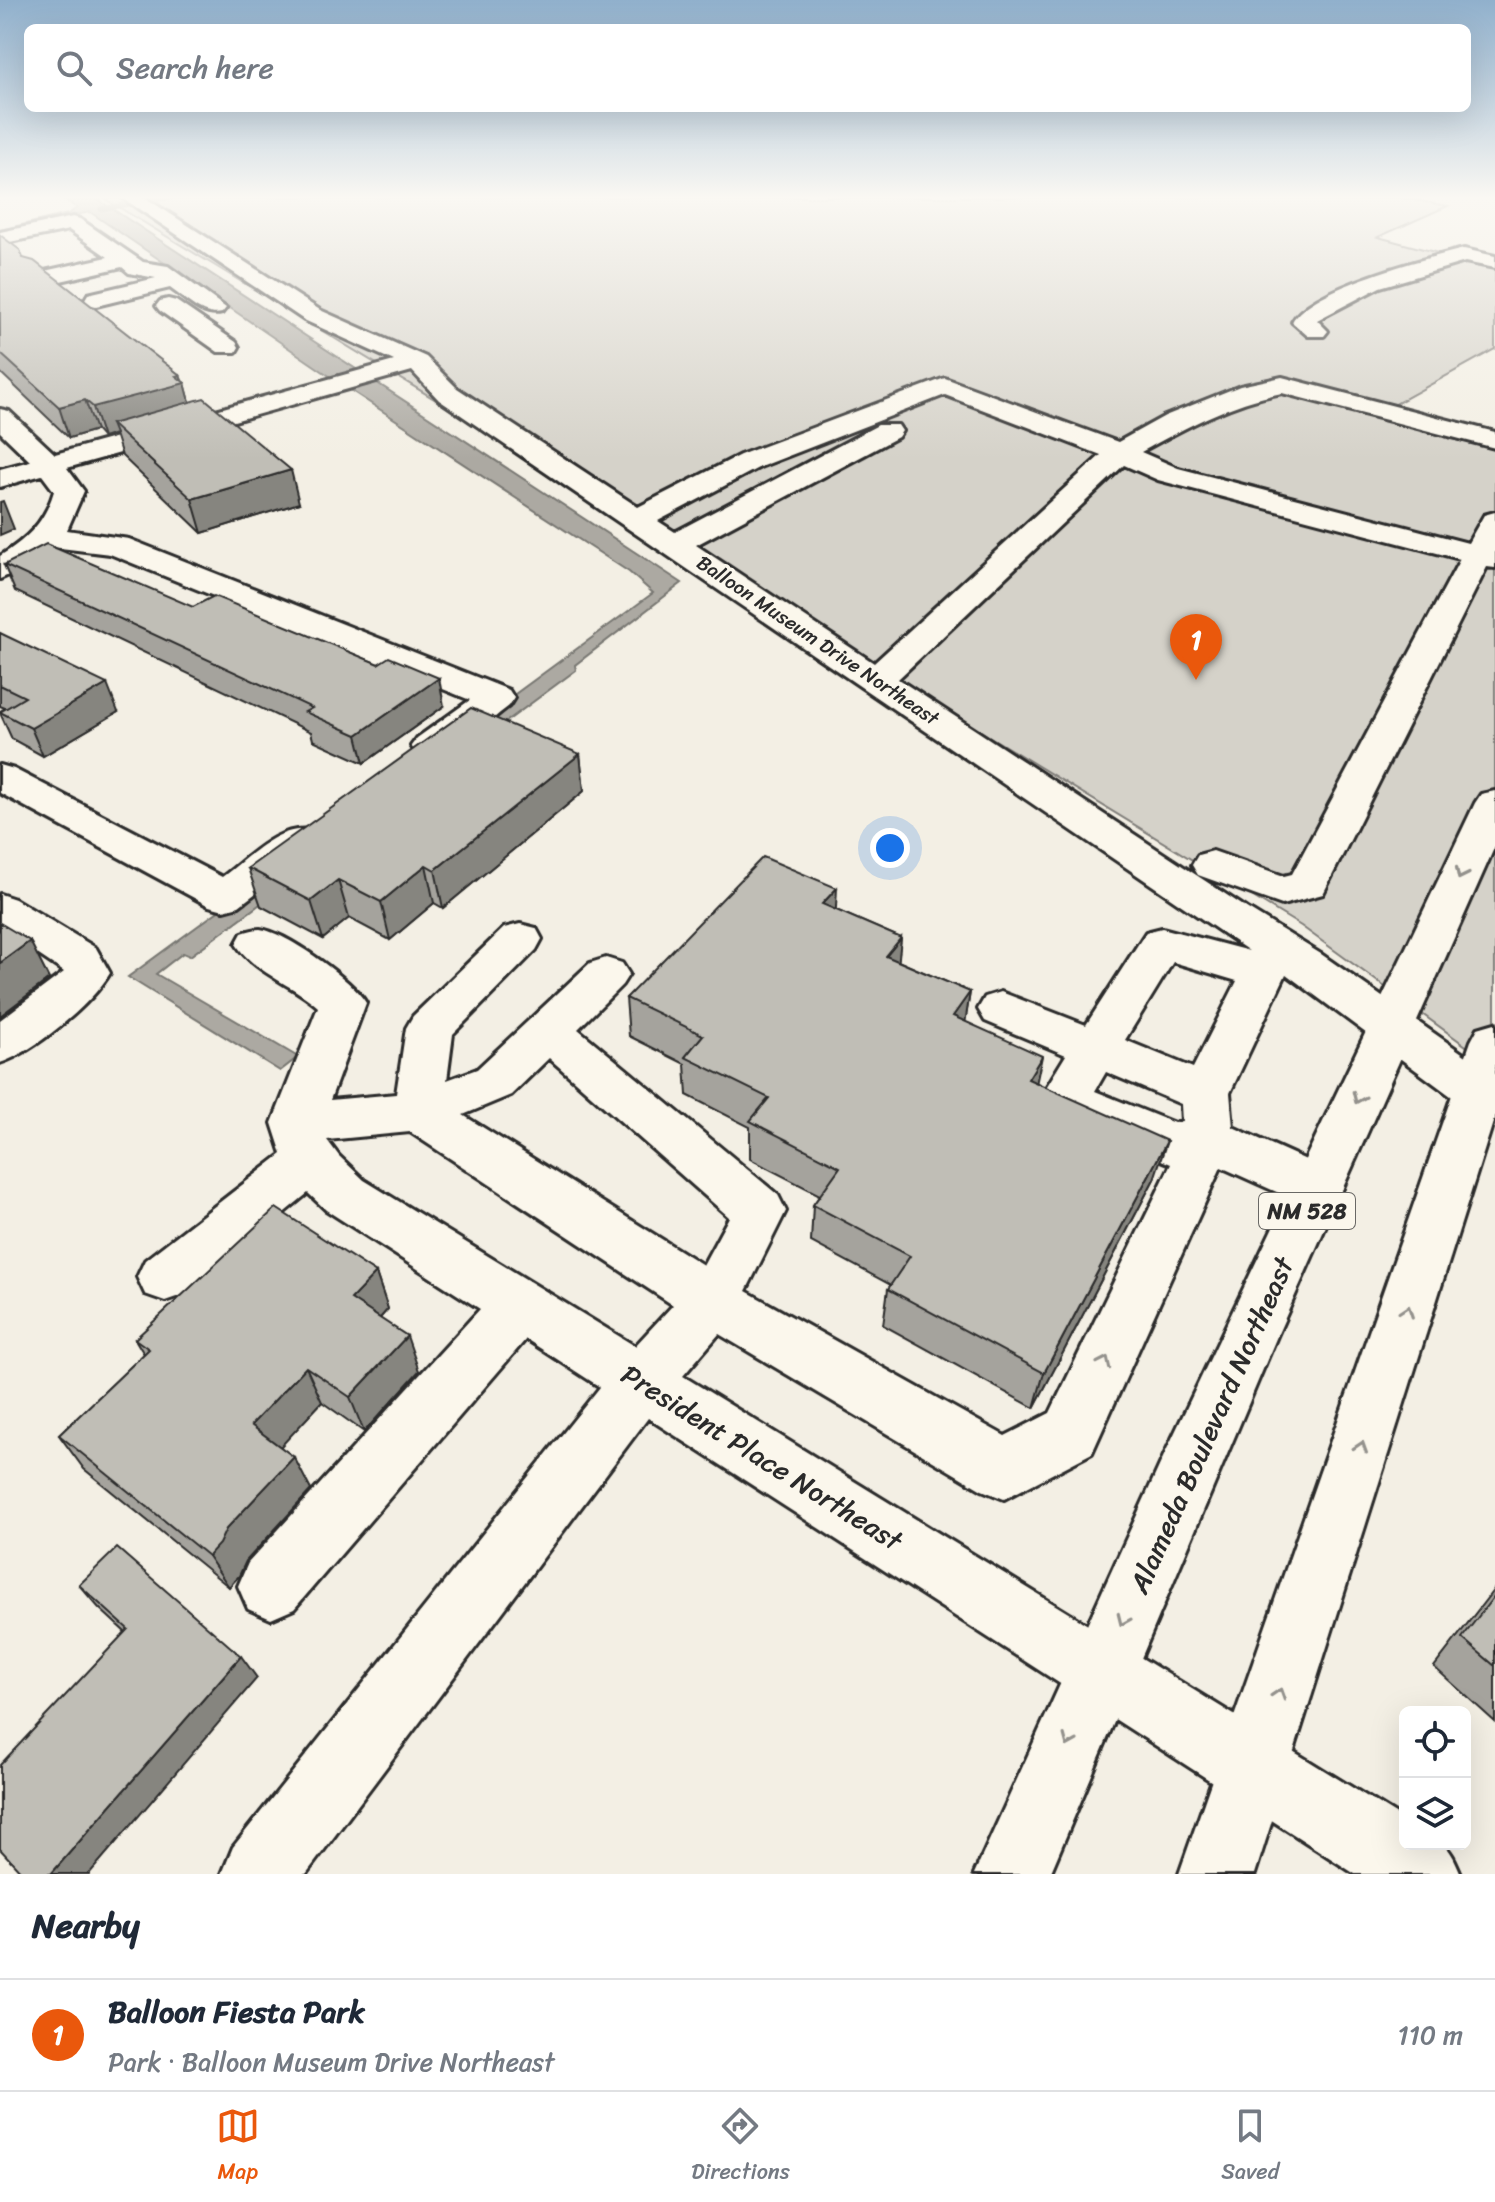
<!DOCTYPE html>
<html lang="en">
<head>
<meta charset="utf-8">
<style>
	:root { --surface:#fff; --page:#f6f6f7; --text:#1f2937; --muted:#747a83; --line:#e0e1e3; --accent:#ea580c }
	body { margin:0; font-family:Sriracha,sans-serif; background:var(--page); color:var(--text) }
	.controls { position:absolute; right:24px; bottom:24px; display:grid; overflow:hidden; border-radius:12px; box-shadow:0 8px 32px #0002 }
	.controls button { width:72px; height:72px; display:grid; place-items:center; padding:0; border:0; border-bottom:2px solid var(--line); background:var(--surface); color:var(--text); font:40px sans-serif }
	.you { position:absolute; left:890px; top:848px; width:28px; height:28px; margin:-20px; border:6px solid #fff; border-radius:50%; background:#1a73e8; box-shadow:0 0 0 12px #1a73e833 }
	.badge { display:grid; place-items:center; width:52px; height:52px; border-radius:50%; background:var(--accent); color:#fff; font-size:26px; font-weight:700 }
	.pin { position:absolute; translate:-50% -66px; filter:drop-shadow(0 2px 4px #0008) }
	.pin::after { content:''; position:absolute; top:42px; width:28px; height:24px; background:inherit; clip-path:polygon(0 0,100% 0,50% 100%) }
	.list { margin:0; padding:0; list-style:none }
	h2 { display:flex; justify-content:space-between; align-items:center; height:104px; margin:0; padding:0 32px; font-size:34px }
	h2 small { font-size:26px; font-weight:400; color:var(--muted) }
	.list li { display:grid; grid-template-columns:52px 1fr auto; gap:24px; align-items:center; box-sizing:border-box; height:112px; padding:0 32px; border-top:2px solid var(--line) }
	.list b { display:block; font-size:30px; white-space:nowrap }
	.list p { margin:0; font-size:26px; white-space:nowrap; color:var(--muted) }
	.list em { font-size:26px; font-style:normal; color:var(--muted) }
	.icon { flex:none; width:44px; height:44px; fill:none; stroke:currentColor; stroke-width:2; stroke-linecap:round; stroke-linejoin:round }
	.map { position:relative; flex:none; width:1495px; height:1874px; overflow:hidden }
	.search { position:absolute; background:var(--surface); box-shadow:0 8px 32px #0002; left:24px; right:24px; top:24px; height:88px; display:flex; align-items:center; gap:20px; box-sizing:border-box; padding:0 28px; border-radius:12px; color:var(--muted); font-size:30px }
	.sheet { height:216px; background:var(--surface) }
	nav { display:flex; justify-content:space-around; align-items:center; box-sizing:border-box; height:112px; border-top:2px solid var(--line); background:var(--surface); font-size:22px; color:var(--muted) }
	nav a { display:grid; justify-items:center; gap:4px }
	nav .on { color:var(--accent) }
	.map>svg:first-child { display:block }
	.green { fill:#d5d2c9; stroke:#807e7a; stroke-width:2 }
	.water { fill:#aca9a2; stroke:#787772; stroke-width:2 }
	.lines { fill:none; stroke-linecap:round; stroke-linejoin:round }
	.stream { stroke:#787772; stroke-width:5 }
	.minor-casing { stroke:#2b2b2b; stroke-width:6 }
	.major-casing { stroke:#2b2b2b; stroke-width:6 }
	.minor { fill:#fbf7ec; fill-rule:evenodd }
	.major { fill:#fbf7ec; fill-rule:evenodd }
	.wall { fill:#a5a39d; stroke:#2b2b2b; stroke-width:2 }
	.shaded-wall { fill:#86857f; stroke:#2b2b2b; stroke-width:2 }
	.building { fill:#c0beb6; stroke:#2b2b2b; stroke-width:2 }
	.oneway { stroke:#93918c }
	.labels { text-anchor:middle; stroke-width:7; stroke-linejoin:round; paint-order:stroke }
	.far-street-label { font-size:20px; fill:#2b2b2b; stroke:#fbf7ec }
	.shield { fill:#fbf7ec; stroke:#696865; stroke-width:2 }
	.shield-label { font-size:22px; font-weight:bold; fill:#2b2b2b }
	.near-street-label { font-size:28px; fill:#2b2b2b; stroke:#fbf7ec }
</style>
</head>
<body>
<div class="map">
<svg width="1495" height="1874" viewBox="0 0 1495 1874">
	<rect width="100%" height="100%" fill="#f3efe4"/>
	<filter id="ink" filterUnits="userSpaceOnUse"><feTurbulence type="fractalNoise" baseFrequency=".0125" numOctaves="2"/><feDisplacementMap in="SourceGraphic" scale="16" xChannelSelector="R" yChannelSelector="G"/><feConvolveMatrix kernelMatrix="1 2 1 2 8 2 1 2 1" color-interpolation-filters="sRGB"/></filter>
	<g filter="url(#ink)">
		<path class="green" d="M102 197H1397L1448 206 1378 237 1495 268V349L1388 408 1495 433V1067L1301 926Z"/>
		<path class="water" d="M60 197H94L682 583 575 665 576 670 190 956 183 953 156 974 298 1057 280 1071 128 977 653 593 629 572 347 388 90 212 0 230 68 214 77 208Z"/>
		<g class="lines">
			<g class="stream">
				<path d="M141 202 172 197"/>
				<path d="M101 209 135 203"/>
			</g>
			<g class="minor-casing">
				<g id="minor">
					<path d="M121 197H144L320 310 426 357 457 388 638 507 740 455 945 378 1118 442 1165 416 1240 386 1282 377 1495 432V448L1282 393C1232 402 1186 427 1141 452L1178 468 1468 543 1484 515 1495 512V568L1487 567 1323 894 1282 905 1198 875 1192 865 1198 855 1213 851 1284 876 1292 874 1460 559 1158 480 1124 465 898 679 1248 909 1321 954 1495 1076V1121L1478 1116 1286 974 1230 1093 1233 1127 1335 1173 1343 1188 1335 1203 1317 1210 1221 1167 1092 1453 1004 1499 982 1490 719 1334 683 1376 1405 1820V1844C1444 1844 1445 1836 1461 1874H1355L648 1418 306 1874H222L233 1847 600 1387 526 1339 294 1609 271 1619 248 1609 238 1586 248 1563 480 1309 326 1210 308 1193 185 1294 165 1301 145 1294 137 1277 145 1260 282 1154 272 1123 318 1007C294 985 253 972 236 944L242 933C248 931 255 929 260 929 286 932 354 981 366 1003L330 1100 396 1094 406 1028 413 1016 504 928 520 924 536 928 542 939 536 950 453 1034 447 1080 477 1069 590 963 606 958 622 963 629 974 622 985 578 1029 778 1195 786 1211 746 1291 1005 1436 1050 1413 1171 1164 1047 1113 1039 1099 1066 1055 985 1021 978 1009 985 997 1001 992 1086 1025 1146 932 1162 928 1249 951 439 400 412 371 67 468 84 491 67 530 129 539 509 690 514 698 509 706C483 725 450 762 417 754L411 746 417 738 470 700 110 554 52 547 24 568 0 579V556C27 539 45 522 54 491L42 475 0 487V469L30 461 0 432V409L9 411 55 454 394 361 304 320ZM945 395 1101 455 874 663 696 545 898 437 902 431 898 425H878L675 532 658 521 760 467ZM1173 962 1237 981 1193 1068 1125 1040ZM549 1058 729 1217 703 1265 463 1115 511 1095ZM1106 1072 1181 1104 1182 1122 1174 1123 1095 1091ZM410 1132 673 1305 635 1346 364 1180 339 1156 327 1140Z"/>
					<path d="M73 217 80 219 143 262 168 266 226 308 222 313C203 318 186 299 170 288L96 306 88 304 85 299 88 294 156 278 129 273 122 267 43 285 35 283 32 278 35 273 108 257 69 230 0 244V232Z"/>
					<path d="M1464 249 1495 256V268L1465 262 1380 287 1317 320 1328 331 1324 336H1308L1292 322C1310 288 1426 258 1464 249Z"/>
					<path d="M168 299 176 301 236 342 239 347 236 352H218L160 311 156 306 160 301Z"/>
					<path d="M0 765 14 769 222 877C248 858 280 822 314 831L320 840 314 849 239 906 224 910 209 906 0 793Z"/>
					<path d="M0 894 15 899 96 948 110 973C92 1004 34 1052 0 1063V1020L64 972 0 929Z"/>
				</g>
			</g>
			<g class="major-casing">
				<g id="major">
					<path d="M1495 791V846L1277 1336 1050 1874H974L1167 1449 1475 803 1481 794Z"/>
					<path d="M1495 1023V1116L1255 1874H1179L1471 1041 1478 1028Z"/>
				</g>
			</g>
			<use href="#minor" class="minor"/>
			<use href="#major" class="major"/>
		</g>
		<g class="wall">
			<path d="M0 235 23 258 180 375 182 381 185 383 190 402 299 503 202 533 122 456 115 434 103 438 96 430 69 438 0 372Z"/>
			<path d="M4 565 444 706 364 763 313 740 311 732 15 591Z"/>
			<path d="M0 633 118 712 43 756 12 739 0 713V711L5 708 0 706Z"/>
			<path d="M580 754 584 791 443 908 434 903 390 940 349 918 323 939 261 906 248 868Z"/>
			<path d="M836 910 901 938 898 961 970 992 965 1022 1036 1082 1154 1179 1034 1408 883 1325 888 1289 891 1285 811 1242 813 1205 820 1195 750 1159V1127L687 1095 685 1064 629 1036 626 998Z"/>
			<path d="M376 1273 388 1309 380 1318 419 1371 364 1432 322 1402 280 1446 311 1490 246 1561 239 1576 229 1587 84 1469 59 1435 144 1354 135 1339Z"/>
			<path d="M79 1585 257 1678 125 1632 99 1608Z"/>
			<path d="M1495 1588V1722L1434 1667Z"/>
		</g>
		<g class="shaded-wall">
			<path d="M180 375 183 383H185L193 413 111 424 115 434 103 438 93 407Z"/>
			<path d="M85 400 96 430 69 438 59 407Z"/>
			<path d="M291 470 299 503 202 533 192 499Z"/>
			<path d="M3 501 14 529 0 535V502Z"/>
			<path d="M439 678 444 706 364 763 357 735Z"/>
			<path d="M107 684 118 712 43 756 31 728Z"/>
			<path d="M580 754 584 791 443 908 435 870Z"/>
			<path d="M426 865 434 903 390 940 381 902Z"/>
			<path d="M338 880 349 918 323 939 311 901Z"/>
			<path d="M837 888 835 926 822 904Z"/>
			<path d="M901 938 897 976 886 956Z"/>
			<path d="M30 941 49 979 0 1016V963Z"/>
			<path d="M970 992 964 1030 953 1016Z"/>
			<path d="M1042 1056 1034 1094 1028 1079Z"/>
			<path d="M1167 1141 1154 1179 1034 1408 1044 1373Z"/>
			<path d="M376 1273 388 1309 365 1335 351 1299Z"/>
			<path d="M407 1336 419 1371 364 1432 350 1397Z"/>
			<path d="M306 1367 322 1402 269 1459 251 1425Z"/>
			<path d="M294 1457 311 1490 246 1561 239 1576 229 1587 208 1556 226 1529Z"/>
			<path d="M241 1656 257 1678 89 1874H51Z"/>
		</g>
		<g class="building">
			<path d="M0 235 20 250 23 258 34 261 180 375 176 376 185 383 93 407 85 400 59 407 0 353Z"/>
			<path d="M204 398 291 470 192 499 111 424Z"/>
			<path d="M46 544 193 607 214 596 378 664 389 657 439 678 357 735 305 712 312 708 4 565Z"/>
			<path d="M0 633 107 684 31 728 0 712 25 697 0 685Z"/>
			<path d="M471 708 580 754 435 870 426 865 381 902 338 880 311 901 248 868Z"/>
			<path d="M763 857 837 888 822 904 901 938 886 956 970 992 953 1016 1042 1056 1028 1079 1167 1141 1044 1373 888 1289 910 1256 813 1205 840 1167 750 1121 769 1098 685 1057 703 1035 626 998Z"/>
			<path d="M0 923 30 941 0 963Z"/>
			<path d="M276 1208 376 1273 351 1299 407 1336 350 1397 306 1367 251 1425 294 1457 226 1529 219 1544 208 1556 59 1435 149 1349 135 1339Z"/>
			<path d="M117 1548 241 1656 51 1874H23L0 1849V1765L128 1629 79 1585Z"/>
			<path d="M1495 1595V1666L1462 1638Z"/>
		</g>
		<defs><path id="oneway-chevron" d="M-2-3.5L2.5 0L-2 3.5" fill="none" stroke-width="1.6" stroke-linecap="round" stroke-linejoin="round" transform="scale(2)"/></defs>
		<g class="oneway">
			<use href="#oneway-chevron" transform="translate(1461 874) rotate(116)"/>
			<use href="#oneway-chevron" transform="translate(1358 1098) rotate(114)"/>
			<use href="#oneway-chevron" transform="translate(1407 1311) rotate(-71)"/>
			<use href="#oneway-chevron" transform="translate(1105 1362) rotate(-65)"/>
			<use href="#oneway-chevron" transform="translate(1361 1447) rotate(-72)"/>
			<use href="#oneway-chevron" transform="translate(1123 1620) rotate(114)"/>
			<use href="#oneway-chevron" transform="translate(1279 1694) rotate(-72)"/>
			<use href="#oneway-chevron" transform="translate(1069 1741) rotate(113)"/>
		</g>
	</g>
	<linearGradient id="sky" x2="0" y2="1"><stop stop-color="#90b0cc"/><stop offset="0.43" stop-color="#faf8f3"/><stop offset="1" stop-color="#faf8f3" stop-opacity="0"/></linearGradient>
	<rect width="1495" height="459" fill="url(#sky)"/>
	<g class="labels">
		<g class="far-street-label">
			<text transform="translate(818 640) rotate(34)" y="7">Balloon Museum Drive Northeast</text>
		</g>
		<rect class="shield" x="1259" y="1193" width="96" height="36" rx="6"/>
		<g class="shield-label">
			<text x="1307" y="1219">NM 528</text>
		</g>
		<g class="near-street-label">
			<text transform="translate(1211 1425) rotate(-66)" y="10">Alameda Boulevard Northeast</text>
			<text transform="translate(762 1457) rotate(32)" y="10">President Place Northeast</text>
		</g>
	</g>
</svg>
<div class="controls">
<button><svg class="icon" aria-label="locate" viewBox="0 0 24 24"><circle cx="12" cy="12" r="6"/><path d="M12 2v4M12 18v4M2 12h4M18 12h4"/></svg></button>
<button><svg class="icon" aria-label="layers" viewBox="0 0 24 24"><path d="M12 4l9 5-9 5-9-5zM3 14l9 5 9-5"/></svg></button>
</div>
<div class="you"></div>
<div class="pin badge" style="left:1196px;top:680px">1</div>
<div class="search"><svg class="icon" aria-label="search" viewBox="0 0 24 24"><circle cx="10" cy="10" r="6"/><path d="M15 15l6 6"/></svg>Search here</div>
</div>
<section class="sheet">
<h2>Nearby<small></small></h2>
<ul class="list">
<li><span class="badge">1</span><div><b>Balloon Fiesta Park</b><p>Park · Balloon Museum Drive Northeast</p></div><em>110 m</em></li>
</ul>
</section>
<nav>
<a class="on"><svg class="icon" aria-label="map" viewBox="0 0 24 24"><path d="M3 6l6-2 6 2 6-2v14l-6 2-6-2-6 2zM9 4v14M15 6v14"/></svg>Map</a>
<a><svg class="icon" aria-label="directions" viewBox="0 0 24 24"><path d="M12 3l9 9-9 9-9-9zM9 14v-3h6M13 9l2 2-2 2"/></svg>Directions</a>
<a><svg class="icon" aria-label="saved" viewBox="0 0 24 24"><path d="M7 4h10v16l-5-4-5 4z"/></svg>Saved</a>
</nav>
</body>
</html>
